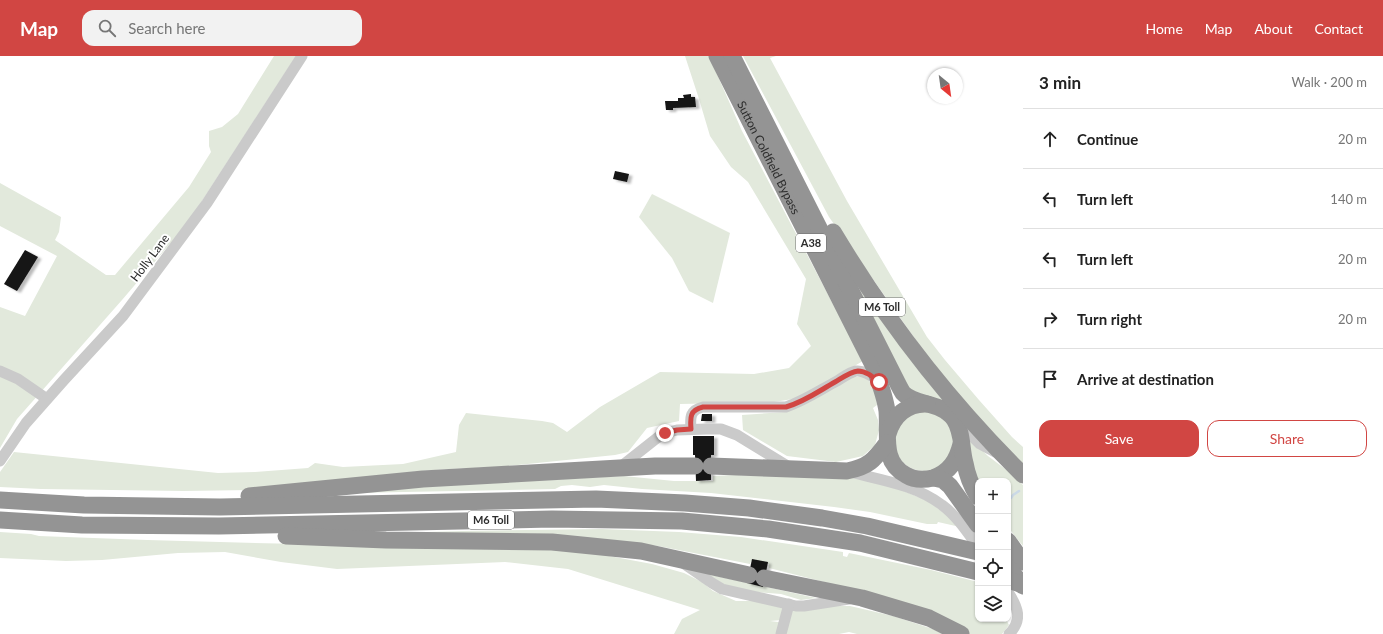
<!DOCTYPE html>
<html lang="en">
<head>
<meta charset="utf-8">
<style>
	:root { --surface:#fff; --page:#f2f2f2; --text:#222; --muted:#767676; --line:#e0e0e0; --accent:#d14643 }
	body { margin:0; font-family:Lato,sans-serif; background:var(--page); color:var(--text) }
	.controls { position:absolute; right:12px; bottom:12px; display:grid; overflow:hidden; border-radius:8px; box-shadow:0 1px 3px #0004 }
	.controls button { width:36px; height:36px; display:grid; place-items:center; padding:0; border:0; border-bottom:1px solid var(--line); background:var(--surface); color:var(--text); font:20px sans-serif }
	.compass { position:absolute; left:927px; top:12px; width:36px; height:36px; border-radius:50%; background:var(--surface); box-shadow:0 1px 3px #0004; rotate:151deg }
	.stop { position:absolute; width:12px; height:12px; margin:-9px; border:3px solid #d14643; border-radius:50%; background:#fff }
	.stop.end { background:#d14643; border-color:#fff; box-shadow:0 1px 4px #0008 }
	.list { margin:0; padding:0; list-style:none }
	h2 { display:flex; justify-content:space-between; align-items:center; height:52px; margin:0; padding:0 16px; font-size:17px }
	h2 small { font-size:13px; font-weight:400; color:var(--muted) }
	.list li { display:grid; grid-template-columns:26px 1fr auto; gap:12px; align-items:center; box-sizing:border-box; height:60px; padding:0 16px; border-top:1px solid var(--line) }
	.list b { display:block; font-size:15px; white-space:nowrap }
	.list em { font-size:13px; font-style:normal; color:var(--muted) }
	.actions { display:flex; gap:8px; padding:12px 16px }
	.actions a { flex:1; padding:9px 0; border:1px solid var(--accent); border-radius:12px; text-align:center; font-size:14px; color:var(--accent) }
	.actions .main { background:var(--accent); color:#fff }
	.icon { flex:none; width:22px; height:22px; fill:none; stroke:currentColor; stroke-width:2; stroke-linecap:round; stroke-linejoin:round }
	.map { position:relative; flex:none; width:1023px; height:578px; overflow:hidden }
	header { display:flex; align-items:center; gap:24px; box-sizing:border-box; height:56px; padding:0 20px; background:var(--accent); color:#fff }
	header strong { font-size:19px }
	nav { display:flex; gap:22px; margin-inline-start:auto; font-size:14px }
	.search { width:280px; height:36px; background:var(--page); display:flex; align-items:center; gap:10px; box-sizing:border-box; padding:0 14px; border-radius:12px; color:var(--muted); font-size:15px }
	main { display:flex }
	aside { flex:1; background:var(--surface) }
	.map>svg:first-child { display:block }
	.green { fill:#e2e9dc }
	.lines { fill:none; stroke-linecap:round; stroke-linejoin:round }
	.stream { stroke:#cbd9e7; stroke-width:2.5 }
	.building { fill:#141414; filter:url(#shadow) }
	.minor { stroke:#cacaca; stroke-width:11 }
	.highway { stroke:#949494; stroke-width:17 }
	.highway-bridge { stroke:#949494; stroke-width:17 }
	.route { stroke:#d14643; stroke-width:5 }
	.labels { text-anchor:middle; stroke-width:4; stroke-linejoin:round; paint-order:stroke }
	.shield { fill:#fff; stroke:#6c6c6c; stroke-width:1 }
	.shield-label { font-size:11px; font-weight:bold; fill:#2d2d2d }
	.street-label { font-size:12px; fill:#2d2d2d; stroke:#fff }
</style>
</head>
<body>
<header>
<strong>Map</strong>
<div class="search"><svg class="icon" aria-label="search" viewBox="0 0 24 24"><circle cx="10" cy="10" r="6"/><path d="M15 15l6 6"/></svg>Search here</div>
<nav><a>Home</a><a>Map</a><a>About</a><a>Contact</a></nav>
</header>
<main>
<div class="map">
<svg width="1023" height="578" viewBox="0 0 1023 578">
	<defs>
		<filter id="shadow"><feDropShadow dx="3.5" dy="2" stdDeviation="1" flood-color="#0004"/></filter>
	</defs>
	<rect width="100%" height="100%" fill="#fff"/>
	<g class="green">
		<path d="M274 0H296L187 168 122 244 17 363 0 392V251L25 260 57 200 0 170V127L61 161 59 176 55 184 106 219H115L189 131 211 96 209 90V75L222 71 238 58Z"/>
		<path d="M685 0H709L742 75 863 305 799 342 774 346 680 348 679 365 647 372 628 396 615 399 498 411 449 413 421 415 251 434 183 435 41 433 0 431V416L14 396 218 417 255 416 308 412 315 407 343 411 403 408 456 396 459 369 466 357 542 365 553 367 567 376 600 351 660 316 754 318 789 312 811 290 797 268 806 223 748 126 731 111 710 80 699 43Z"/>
		<path d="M743 0H776L770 2 847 145 927 281 945 304 979 344 1012 381 1023 391V409L991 377 935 311 829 161Z"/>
		<path d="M652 138 730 177 713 247 689 235 672 202 639 161Z"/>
		<path d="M847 208 989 389 910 335Z"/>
		<path d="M850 321H865C875 330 876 336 877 349L873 352 878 364 879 374 875 389 863 400 836 406 787 400 743 374 742 359 785 356Z"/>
		<circle cx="924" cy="385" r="30"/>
		<path d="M966 379 988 400 1012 418 1023 429V490L1008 471V425H978L975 419Z"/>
		<path d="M736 419 856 422 889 429 928 445 949 461 960 471 938 466 937 468H927L870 456 834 451 711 437 642 433 604 429 590 431 572 429 561 430 555 433 351 437 366 433 624 420 674 425H713V420Z"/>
		<path d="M602 473 679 476 741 481 843 496V500L847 501 849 497 931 514 978 526V563H1006L1009 569 1002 578H969L887 542 769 512V508L751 505 750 508 658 490 617 485 356 478 463 475Z"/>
		<path d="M0 476 31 478 39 480C212 487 385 490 558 493L593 497 652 508 684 517 702 526 713 535 736 545H761L784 551 782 564 770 565 786 567 790 553 826 550H850L893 560 933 573 942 578H857L849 576 839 578H674L682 563 700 554 568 513 505 506 337 513 281 506 225 496 178 497 102 504 66 505 0 502Z"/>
		<path d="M707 518 816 542 801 544 781 538 756 536 725 529Z"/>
	</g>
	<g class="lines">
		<path class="stream" d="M1011 442 1013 439 1019 435"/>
	</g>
	<g class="building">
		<path d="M691 38V41H695L696 51 673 52V54H666L665 45H678V42H684L683 39Z"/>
		<path d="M615 115 629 118 627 126 613 123Z"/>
		<path d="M25 194 38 201 17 235 4 228Z"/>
		<path d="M702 358H712V365H701Z"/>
		<path d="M693 380H714V399H711V424L696 425 695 399H693Z"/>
		<path d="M752 503 768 506 763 531 747 527Z"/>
	</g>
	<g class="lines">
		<g class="minor">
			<path d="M0 315 18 323 47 343"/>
			<path d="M959 367 980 388 995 396"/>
			<path d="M691 373C690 361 690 354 703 351H786C804 345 820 334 837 325 842 322 850 316 856 315 865 314 873 321 879 325"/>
			<path d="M0 405 26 367 64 324 123 260 207 147 302 0"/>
			<path d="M619 412 657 382 665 377 677 374 707 373H721L737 379 789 411"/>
			<path d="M850 416C881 424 916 429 942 449 957 460 968 477 978 491"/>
			<path d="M683 507 712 527 722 533 796 550H804L849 543"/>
			<path d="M1008 536C1018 551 1023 564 1009 578"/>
			<path d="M781 578 789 548"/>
		</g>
		<g class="highway">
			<path id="s1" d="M717 0 874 311C879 325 885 340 887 355 889 378 881 406 906 419 914 424 924 424 933 422 950 416 957 404 961 388"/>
			<path d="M732 0 897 326C899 330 901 334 903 337 915 350 941 345 954 363 963 376 961 393 965 407 967 419 972 431 978 441"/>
			<path d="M833 176C886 264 950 347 1023 419"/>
			<path d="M888 378C893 360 907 347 927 348"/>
			<path d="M711 410 847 415C869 411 874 404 887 387"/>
			<path d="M934 422 943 424 950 430 978 469"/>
			<path d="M249 440 423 423 655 410H695"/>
			<path d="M0 444 84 449 220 451 596 443 685 447 749 452 822 462 867 470 978 496"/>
			<path d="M0 464 82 469 219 470 552 463 682 465 768 473 860 487 978 516"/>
			<path d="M286 480 386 484 552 486 641 495 749 519"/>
			<path d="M1008 485 1023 506"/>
			<path d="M1008 511 1023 530"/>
			<path d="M764 522 862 542 929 562 961 578"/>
		</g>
		<path class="highway-bridge" d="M1008 524 1023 529"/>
	</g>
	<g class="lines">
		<path class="route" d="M665 377 677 374 691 373C690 361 690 354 703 351H786C804 346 819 335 835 326 842 322 850 316 858 315 866 315 873 321 879 326"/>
	</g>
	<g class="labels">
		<g class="shield">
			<rect x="796" y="178" width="30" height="18" rx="3"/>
			<rect x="859" y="242" width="46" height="18" rx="3"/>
			<rect x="468" y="455" width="46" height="18" rx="3"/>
		</g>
		<g class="shield-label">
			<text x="811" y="191">A38</text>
			<text x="882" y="255">M6 Toll</text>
			<text x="491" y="468">M6 Toll</text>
		</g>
		<g class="street-label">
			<text dy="4" stroke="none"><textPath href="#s1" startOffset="114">Sutton Coldfield Bypass</textPath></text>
			<text transform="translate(150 202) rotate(-53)" y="4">Holly Lane</text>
		</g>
	</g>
</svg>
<div class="controls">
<button>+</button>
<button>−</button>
<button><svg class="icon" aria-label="locate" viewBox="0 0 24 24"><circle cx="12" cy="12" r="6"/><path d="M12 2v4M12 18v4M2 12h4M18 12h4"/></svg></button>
<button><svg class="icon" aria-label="layers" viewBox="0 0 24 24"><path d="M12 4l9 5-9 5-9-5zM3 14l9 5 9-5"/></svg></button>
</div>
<svg class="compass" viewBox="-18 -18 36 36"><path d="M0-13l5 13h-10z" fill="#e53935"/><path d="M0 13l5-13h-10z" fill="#767676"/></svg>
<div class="stop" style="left:879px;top:326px"></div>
<div class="stop end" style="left:665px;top:377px"></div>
</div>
<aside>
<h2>3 min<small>Walk · 200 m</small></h2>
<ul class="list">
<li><svg class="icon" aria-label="ahead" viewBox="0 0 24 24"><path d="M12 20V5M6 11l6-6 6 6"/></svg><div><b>Continue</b></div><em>20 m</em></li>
<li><svg class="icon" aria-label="left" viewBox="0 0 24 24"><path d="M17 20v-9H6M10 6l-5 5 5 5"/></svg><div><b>Turn left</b></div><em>140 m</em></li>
<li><svg class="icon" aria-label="left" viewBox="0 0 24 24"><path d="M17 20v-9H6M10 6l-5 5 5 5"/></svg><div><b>Turn left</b></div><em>20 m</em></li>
<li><svg class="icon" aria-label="right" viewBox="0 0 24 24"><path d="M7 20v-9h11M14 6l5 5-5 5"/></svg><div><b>Turn right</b></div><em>20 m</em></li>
<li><svg class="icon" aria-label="arrive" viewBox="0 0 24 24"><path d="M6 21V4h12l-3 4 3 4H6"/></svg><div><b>Arrive at destination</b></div></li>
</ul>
<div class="actions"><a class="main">Save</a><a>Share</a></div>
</aside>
</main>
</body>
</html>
